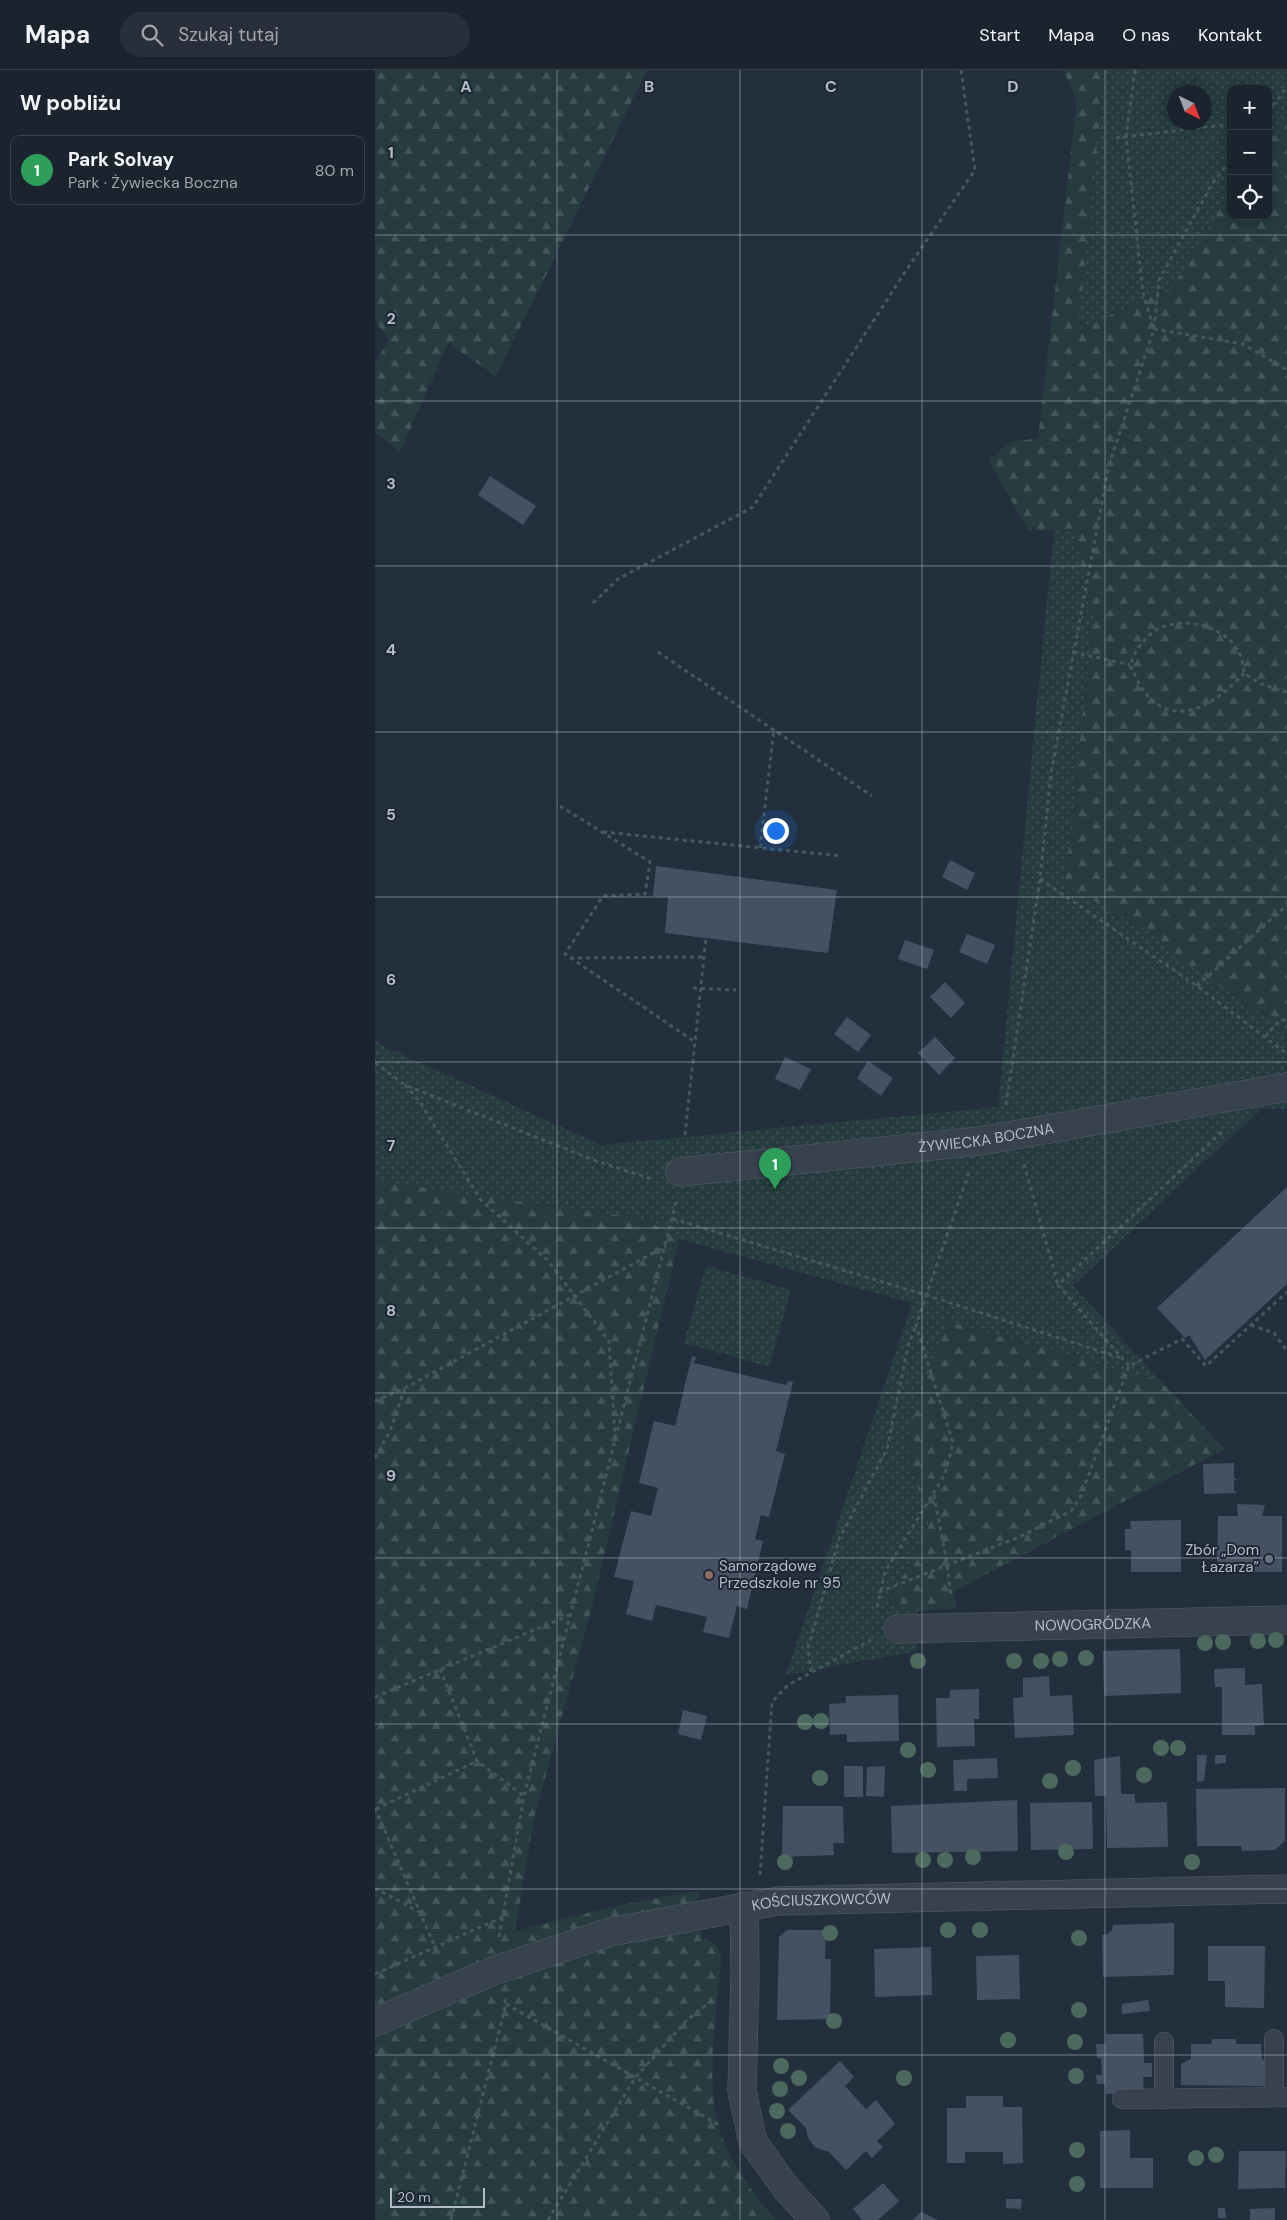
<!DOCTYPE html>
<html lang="pl">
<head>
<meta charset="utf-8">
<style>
	:root { --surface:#1b232e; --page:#282f3a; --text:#f1f3f6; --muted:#a0a4aa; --line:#39404a; --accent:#0b8043 }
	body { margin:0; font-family:"DM Sans",sans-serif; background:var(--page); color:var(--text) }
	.controls { position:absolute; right:15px; top:15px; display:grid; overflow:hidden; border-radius:10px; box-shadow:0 2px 12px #0003 }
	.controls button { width:45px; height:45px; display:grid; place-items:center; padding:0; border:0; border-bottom:1px solid var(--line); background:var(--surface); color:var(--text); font:25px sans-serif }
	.compass { position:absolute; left:792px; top:15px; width:45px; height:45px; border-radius:50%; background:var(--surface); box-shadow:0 2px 12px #0003; rotate:138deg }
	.scale { position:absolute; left:15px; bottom:12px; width:95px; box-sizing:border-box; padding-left:5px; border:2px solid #b4bcc9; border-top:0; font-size:14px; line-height:18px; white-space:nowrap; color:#b4bcc9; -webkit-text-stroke:4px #1d2633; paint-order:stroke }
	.you { position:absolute; left:400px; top:760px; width:18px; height:18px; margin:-12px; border:4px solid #fff; border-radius:50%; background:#1a73e8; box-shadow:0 0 0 8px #1a73e833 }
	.badge { display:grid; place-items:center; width:32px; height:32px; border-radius:50%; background:var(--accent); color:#fff; font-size:16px; font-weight:700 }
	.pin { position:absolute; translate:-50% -41px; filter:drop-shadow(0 1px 2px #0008) }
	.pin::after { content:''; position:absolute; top:26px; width:18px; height:15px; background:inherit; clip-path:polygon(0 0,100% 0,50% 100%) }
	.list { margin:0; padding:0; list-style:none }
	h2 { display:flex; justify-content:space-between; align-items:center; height:65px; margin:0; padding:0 20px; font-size:21px }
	h2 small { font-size:16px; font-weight:400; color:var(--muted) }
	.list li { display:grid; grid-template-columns:32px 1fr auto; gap:15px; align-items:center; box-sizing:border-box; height:70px; margin:0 10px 10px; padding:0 10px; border:1px solid var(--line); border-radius:10px }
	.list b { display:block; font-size:19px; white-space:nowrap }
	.list p { margin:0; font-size:16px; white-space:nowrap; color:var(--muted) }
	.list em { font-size:16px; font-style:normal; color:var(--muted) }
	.icon { flex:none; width:28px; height:28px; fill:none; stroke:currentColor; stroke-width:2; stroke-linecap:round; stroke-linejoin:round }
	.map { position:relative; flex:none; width:912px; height:2150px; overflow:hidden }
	header { display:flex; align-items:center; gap:30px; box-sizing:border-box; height:70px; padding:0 25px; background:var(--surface); border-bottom:1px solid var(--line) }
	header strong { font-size:24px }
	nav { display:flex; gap:28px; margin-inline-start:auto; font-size:18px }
	.search { width:350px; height:45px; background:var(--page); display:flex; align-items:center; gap:12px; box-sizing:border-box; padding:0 18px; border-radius:28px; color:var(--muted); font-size:19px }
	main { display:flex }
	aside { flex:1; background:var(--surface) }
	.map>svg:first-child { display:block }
	.green { fill:url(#green-dots); fill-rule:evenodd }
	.forest { fill:url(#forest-firs) }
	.building { fill:#455162 }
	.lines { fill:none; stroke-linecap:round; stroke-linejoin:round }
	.lane-casing { stroke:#565f6c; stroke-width:20 }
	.street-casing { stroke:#565f6c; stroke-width:29 }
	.path { stroke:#44595c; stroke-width:3; stroke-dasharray:4 4; stroke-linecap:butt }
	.lane { stroke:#38414e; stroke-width:19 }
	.street { stroke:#38414e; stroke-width:28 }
	.tree { fill:#4b6a5d }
	.grid { fill:none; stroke:#b4bcc9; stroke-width:1; stroke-opacity:0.55 }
	.worship-dot { fill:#6b7280; stroke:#1d2633; stroke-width:2 }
	.education-dot { fill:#8d6e63; stroke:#1d2633; stroke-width:2 }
	.labels { text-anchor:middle; stroke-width:4; stroke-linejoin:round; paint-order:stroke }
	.street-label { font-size:15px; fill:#b4bcc9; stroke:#1d2633 }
	.poi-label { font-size:15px; fill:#b4bcc9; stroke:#1d2633; text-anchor:end }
	.grid-label { font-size:16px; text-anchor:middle; font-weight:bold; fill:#b4bcc9; stroke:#1d2633; stroke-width:4; stroke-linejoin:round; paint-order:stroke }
</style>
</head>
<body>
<header>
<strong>Mapa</strong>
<div class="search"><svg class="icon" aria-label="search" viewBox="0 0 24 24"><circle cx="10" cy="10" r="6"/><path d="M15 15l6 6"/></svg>Szukaj tutaj</div>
<nav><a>Start</a><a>Mapa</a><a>O nas</a><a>Kontakt</a></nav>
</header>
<main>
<aside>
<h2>W pobliżu<small></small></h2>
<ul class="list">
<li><span class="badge" style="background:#2e9e5b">1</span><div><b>Park Solvay</b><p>Park · Żywiecka Boczna</p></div><em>80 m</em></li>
</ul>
</aside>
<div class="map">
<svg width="912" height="2150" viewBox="0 0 912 2150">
	<defs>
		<pattern id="green-dots" width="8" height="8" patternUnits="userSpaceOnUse" patternTransform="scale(1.25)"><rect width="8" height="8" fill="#263c3f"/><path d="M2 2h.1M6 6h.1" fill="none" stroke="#435659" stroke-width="1.8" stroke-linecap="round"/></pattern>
		<pattern id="forest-firs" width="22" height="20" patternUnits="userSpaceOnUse" patternTransform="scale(1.25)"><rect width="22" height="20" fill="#263c3f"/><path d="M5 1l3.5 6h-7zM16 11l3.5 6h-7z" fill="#435659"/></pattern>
	</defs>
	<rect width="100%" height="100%" fill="#242f3e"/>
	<g class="green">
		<path d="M730 0H912V1039L887 1038 698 1216 849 1379 542 1541V1581L411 1605 537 1233 304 1169 216 1540 159 1748 140 1861 242 1836 322 1821 327 1869C337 1870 344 1876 346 1887 342 1938 329 2014 345 2062 356 2095 379 2124 400 2150H0V969L4 974 226 1075 623 1037 672 530ZM856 19H893V146H856ZM799 22H829V52H799Z"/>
		<path d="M331 1196 416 1220 394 1297 309 1273Z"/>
	</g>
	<g class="forest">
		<path d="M0 0H272L121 306 73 273 25 382 0 362V294L14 269 0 251Z"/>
		<path d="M688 0H730L703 259 797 218 856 121V146H893V74L912 50V963L803 887 778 864 690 814 718 547 699 461 653 460 613 390 635 372 663 368 702 30Z"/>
		<path d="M0 1111 270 1149 304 1169 216 1540 159 1748 140 1861 242 1836 322 1821 327 1869C337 1870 344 1876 346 1887 342 1938 329 2014 345 2062 356 2095 379 2124 400 2150H0Z"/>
		<path d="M571 1251 785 1311 849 1379 579 1520 581 1538 541 1541 514 1534 554 1455 530 1374Z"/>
	</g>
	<g class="building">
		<path d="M115 406 161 436 148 455 103 425Z"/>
		<path d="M575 790 600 803 592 820 567 807Z"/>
		<path d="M281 796 462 820 453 883 290 863 293 827 278 826Z"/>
		<path d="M592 864 620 875 612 894 584 882Z"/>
		<path d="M530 870 559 880 552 899 523 889Z"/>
		<path d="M570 912 590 933 576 948 555 927Z"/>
		<path d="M472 947 496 965 483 982 459 964Z"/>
		<path d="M560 967 580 988 564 1005 543 983Z"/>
		<path d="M410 987 436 999 425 1020 400 1009Z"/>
		<path d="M493 991 518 1008 506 1026 482 1008Z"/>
		<path d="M912 1117V1214L830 1290 814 1265 810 1268 782 1238Z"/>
		<path d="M317 1286 321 1287 319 1293 411 1315 413 1311 418 1312 401 1381 410 1384 394 1447 386 1445 380 1469 388 1471 372 1539 362 1536 354 1568 328 1562 332 1547 281 1535 277 1551 251 1544 259 1511 239 1507 256 1441 276 1446 283 1418 264 1413 279 1351 300 1356Z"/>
		<path d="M859 1393V1408L863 1410H859V1421L863 1423 829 1424 828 1394Z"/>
		<path d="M862 1434 890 1435 887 1446H907V1502H842L843 1446H863Z"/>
		<path d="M806 1450V1502H756V1480H750V1459H756L755 1451Z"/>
		<path d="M805 1579 806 1623 729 1626 728 1581Z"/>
		<path d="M870 1598V1615L887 1614 889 1655 880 1656V1665H847V1617H840L839 1599Z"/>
		<path d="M674 1606 675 1626 697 1625 699 1665 640 1668 638 1628 648 1627V1608Z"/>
		<path d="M604 1619V1649H599L600 1676 562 1677 561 1628H575V1620Z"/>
		<path d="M523 1625 524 1671 472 1672V1664L455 1665 454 1634 471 1633V1626Z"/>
		<path d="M308 1640 332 1646 326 1670 303 1664Z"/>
		<path d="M822 1685H832L829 1711 822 1712Z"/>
		<path d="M840 1685H851V1693L840 1694Z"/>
		<path d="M745 1686 746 1724H760V1733L792 1732 793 1777 732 1778 731 1726H720L719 1690Z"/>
		<path d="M622 1688 623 1708 592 1709V1721H579L578 1690Z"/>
		<rect x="469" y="1696" width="19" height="31"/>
		<path d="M510 1696 509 1727 491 1726 492 1697Z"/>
		<path d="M910 1718V1771L900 1780 867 1781 866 1776H822L821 1719Z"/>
		<path d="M642 1730 643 1781 517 1783 516 1736Z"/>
		<path d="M717 1732 718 1779 656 1780 655 1733Z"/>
		<path d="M408 1736H468L469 1773H458L459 1785 407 1787Z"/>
		<path d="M799 1853V1905L728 1907 727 1865 733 1864 737 1860 738 1855Z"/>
		<path d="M412 1860H451L450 1889H456L455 1949 402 1950 404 1867Z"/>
		<path d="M833 1876H890L889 1938 850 1937V1911H833Z"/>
		<path d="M556 1877 557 1925 500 1927 499 1879Z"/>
		<path d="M644 1885 645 1929 602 1930 601 1886Z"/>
		<path d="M773 1930 775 1941 747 1944V1934Z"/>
		<path d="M731 1964H768L769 1993H777V2007H768L769 2024H731L730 2014H722L721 2005H727L726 1988H722L721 1974H731Z"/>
		<path d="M837 1969H861V1974H886L887 1989 890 1991 891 2016 806 2015V1994L816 1989V1974H836Z"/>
		<path d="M465 1991 479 2007 470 2016 491 2039 501 2030 520 2054 502 2071 508 2077 497 2088 491 2081 471 2100 454 2082 440 2077 433 2068 431 2058 413 2040Z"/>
		<path d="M591 2026H628V2037H647L648 2093 628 2094V2082H590V2093H572V2038H591Z"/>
		<path d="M755 2060V2088H778V2118H725V2061Z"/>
		<path d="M864 2081H911L910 2118 863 2119Z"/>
		<path d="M508 2113 524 2131 503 2150H487L478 2139Z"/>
		<path d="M631 2129H647L646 2139 631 2138Z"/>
		<path d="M843 2138H850L851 2148H843Z"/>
		<path d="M900 2138V2150H875V2139Z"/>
		<path d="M546 2142 563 2150H538Z"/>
	</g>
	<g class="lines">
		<g class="lane-casing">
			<g id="lane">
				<path d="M899 2027V1969"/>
				<path d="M747 2029 912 2027"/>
				<path d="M789 2029V1972"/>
			</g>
		</g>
		<g class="street-casing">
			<g id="street">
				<path id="s1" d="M305 1102 605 1071 912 1017"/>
				<path id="s2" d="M523 1559 912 1550"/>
				<path d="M369 1836 370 1904 367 2021 378 2072 411 2118 440 2150"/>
				<path id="s3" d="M0 1952 118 1901 235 1862 403 1831 912 1819"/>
			</g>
		</g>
		<g class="path">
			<path d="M760 0 751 67 768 223 778 256"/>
			<path d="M893 42 912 17"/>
			<path d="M741 68 856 54"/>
			<path d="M779 259 868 274 912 300"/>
			<path d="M218 533 243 509 378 437 534 196 600 100 586 0"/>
			<path d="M283 582 497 726"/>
			<path d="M698 582 755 595"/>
			<path d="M869 603C846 629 806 659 775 628 765 619 761 606 755 595 760 582 766 572 777 563 801 544 849 554 863 581 867 587 868 596 869 603L886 614 912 622"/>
			<path d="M185 736 275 792 270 824 228 826 190 884 320 972"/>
			<path d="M228 762 467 786"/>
			<path d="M385 778 399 660"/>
			<path d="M665 809 822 916 912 984"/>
			<path d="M195 888 329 887"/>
			<path d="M822 916 912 835"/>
			<path d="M318 918 361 920"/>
			<path d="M890 967 904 951 912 949"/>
			<path d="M0 993 30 1015 221 1091 277 1109"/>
			<path d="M30 1015 45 1032 105 1129 173 1191 234 1271 240 1366"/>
			<path d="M631 1035 665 809 676 703 734 395 779 259 784 210 837 114 856 90"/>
			<path d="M310 1065 331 868"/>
			<path d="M649 1094 683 1215"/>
			<path d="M298 1149 551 1225 746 1288"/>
			<path d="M876 1255 899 1263 912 1281"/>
			<path d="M754 1296 683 1215 849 1060"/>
			<path d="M0 1331 30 1318 291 1176"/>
			<path d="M0 1388 15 1361 30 1318"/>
			<path d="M559 1425 572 1493 576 1527"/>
			<path d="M504 1522 644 1467 696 1441 705 1428 754 1296 807 1269 831 1296 912 1222"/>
			<path d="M502 1537 510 1502 570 1404 578 1373 541 1255 594 1102"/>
			<path d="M65 1599 102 1691 149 1726"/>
			<path d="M436 1602 433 1578 464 1469 512 1379 533 1276 541 1256"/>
			<path d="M0 1627 195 1545"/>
			<path d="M0 1738 60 1877"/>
			<path d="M1 1739 102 1691"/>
			<path d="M385 1805 397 1632 413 1615 496 1570"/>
			<path d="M0 1818 44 1842"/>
			<path d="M124 1867 149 1726 301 1132"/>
			<path d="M0 1904 128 1847"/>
			<path d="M131 1934 344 2055"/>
			<path d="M76 2150 131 1934 129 1928"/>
			<path d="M173 2150 260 2008 312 1950 339 1929"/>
		</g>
		<use href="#lane" class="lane"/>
		<use href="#street" class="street"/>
	</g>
	<g class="tree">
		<circle cx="901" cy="1570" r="8"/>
		<circle cx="883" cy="1571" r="8"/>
		<circle cx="848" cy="1572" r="8"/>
		<circle cx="830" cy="1573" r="8"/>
		<circle cx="711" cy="1588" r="8"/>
		<circle cx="685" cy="1589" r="8"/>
		<circle cx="543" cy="1591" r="8"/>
		<circle cx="639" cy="1591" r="8"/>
		<circle cx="666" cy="1591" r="8"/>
		<circle cx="446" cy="1651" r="8"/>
		<circle cx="430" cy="1652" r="8"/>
		<circle cx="786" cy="1678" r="8"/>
		<circle cx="803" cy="1678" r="8"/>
		<circle cx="533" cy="1680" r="8"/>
		<circle cx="698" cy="1698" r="8"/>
		<circle cx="553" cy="1700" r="8"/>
		<circle cx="769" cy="1705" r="8"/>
		<circle cx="445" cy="1708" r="8"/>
		<circle cx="675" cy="1711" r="8"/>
		<circle cx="691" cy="1782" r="8"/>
		<circle cx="598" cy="1787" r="8"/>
		<circle cx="548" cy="1790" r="8"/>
		<circle cx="570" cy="1790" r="8"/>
		<circle cx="410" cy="1792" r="8"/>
		<circle cx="817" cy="1792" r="8"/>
		<circle cx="573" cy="1860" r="8"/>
		<circle cx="605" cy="1860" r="8"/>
		<circle cx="455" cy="1863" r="8"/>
		<circle cx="704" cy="1868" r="8"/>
		<circle cx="704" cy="1940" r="8"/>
		<circle cx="459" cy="1951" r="8"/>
		<circle cx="633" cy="1970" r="8"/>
		<circle cx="700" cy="1972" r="8"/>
		<circle cx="406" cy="1996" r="8"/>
		<circle cx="701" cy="2006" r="8"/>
		<circle cx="424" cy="2008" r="8"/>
		<circle cx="529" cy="2008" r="8"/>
		<circle cx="405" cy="2019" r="8"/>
		<circle cx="402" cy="2041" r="8"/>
		<circle cx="413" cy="2061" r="8"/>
		<circle cx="702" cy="2080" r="8"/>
		<circle cx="841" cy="2085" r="8"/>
		<circle cx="821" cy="2088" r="8"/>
		<circle cx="702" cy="2114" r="8"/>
	</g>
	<path class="grid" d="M182 0V2150M365 0V2150M547 0V2150M730 0V2150M0 165H912M0 331H912M0 496H912M0 662H912M0 827H912M0 992H912M0 1158H912M0 1323H912M0 1488H912M0 1654H912M0 1819H912M0 1985H912"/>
	<circle class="worship-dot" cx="894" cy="1489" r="5"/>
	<circle class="education-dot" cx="334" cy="1505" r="5"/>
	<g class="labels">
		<g class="street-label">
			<text dy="5" stroke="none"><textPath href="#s1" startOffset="308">ŻYWIECKA BOCZNA</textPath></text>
			<text dy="5" stroke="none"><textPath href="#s2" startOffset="195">NOWOGRÓDZKA</textPath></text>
			<text dy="5" stroke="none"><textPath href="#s3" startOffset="466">KOŚCIUSZKOWCÓW</textPath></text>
		</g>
		<g class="poi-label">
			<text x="884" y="1485">Zbór „Dom<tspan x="884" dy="17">Łazarza”</tspan></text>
			<text x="344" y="1501" text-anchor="start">Samorządowe<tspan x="344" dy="17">Przedszkole nr 95</tspan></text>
		</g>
	</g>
	<g class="grid-label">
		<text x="91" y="22">A</text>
		<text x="274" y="22">B</text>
		<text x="456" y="22">C</text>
		<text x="638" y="22">D</text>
		<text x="16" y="88">1</text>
		<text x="16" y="254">2</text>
		<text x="16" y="419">3</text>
		<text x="16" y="585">4</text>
		<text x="16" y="750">5</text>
		<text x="16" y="915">6</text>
		<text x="16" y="1081">7</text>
		<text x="16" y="1246">8</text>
		<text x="16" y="1411">9</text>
	</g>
</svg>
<div class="controls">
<button>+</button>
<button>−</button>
<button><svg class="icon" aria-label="locate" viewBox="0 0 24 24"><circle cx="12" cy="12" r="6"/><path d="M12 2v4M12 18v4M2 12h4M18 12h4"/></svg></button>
</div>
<svg class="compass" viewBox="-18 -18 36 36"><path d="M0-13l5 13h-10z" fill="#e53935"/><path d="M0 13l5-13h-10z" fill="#a0a4aa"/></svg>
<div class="scale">20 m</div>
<div class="you"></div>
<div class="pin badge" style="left:400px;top:1119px;background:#2e9e5b">1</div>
</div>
</main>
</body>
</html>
